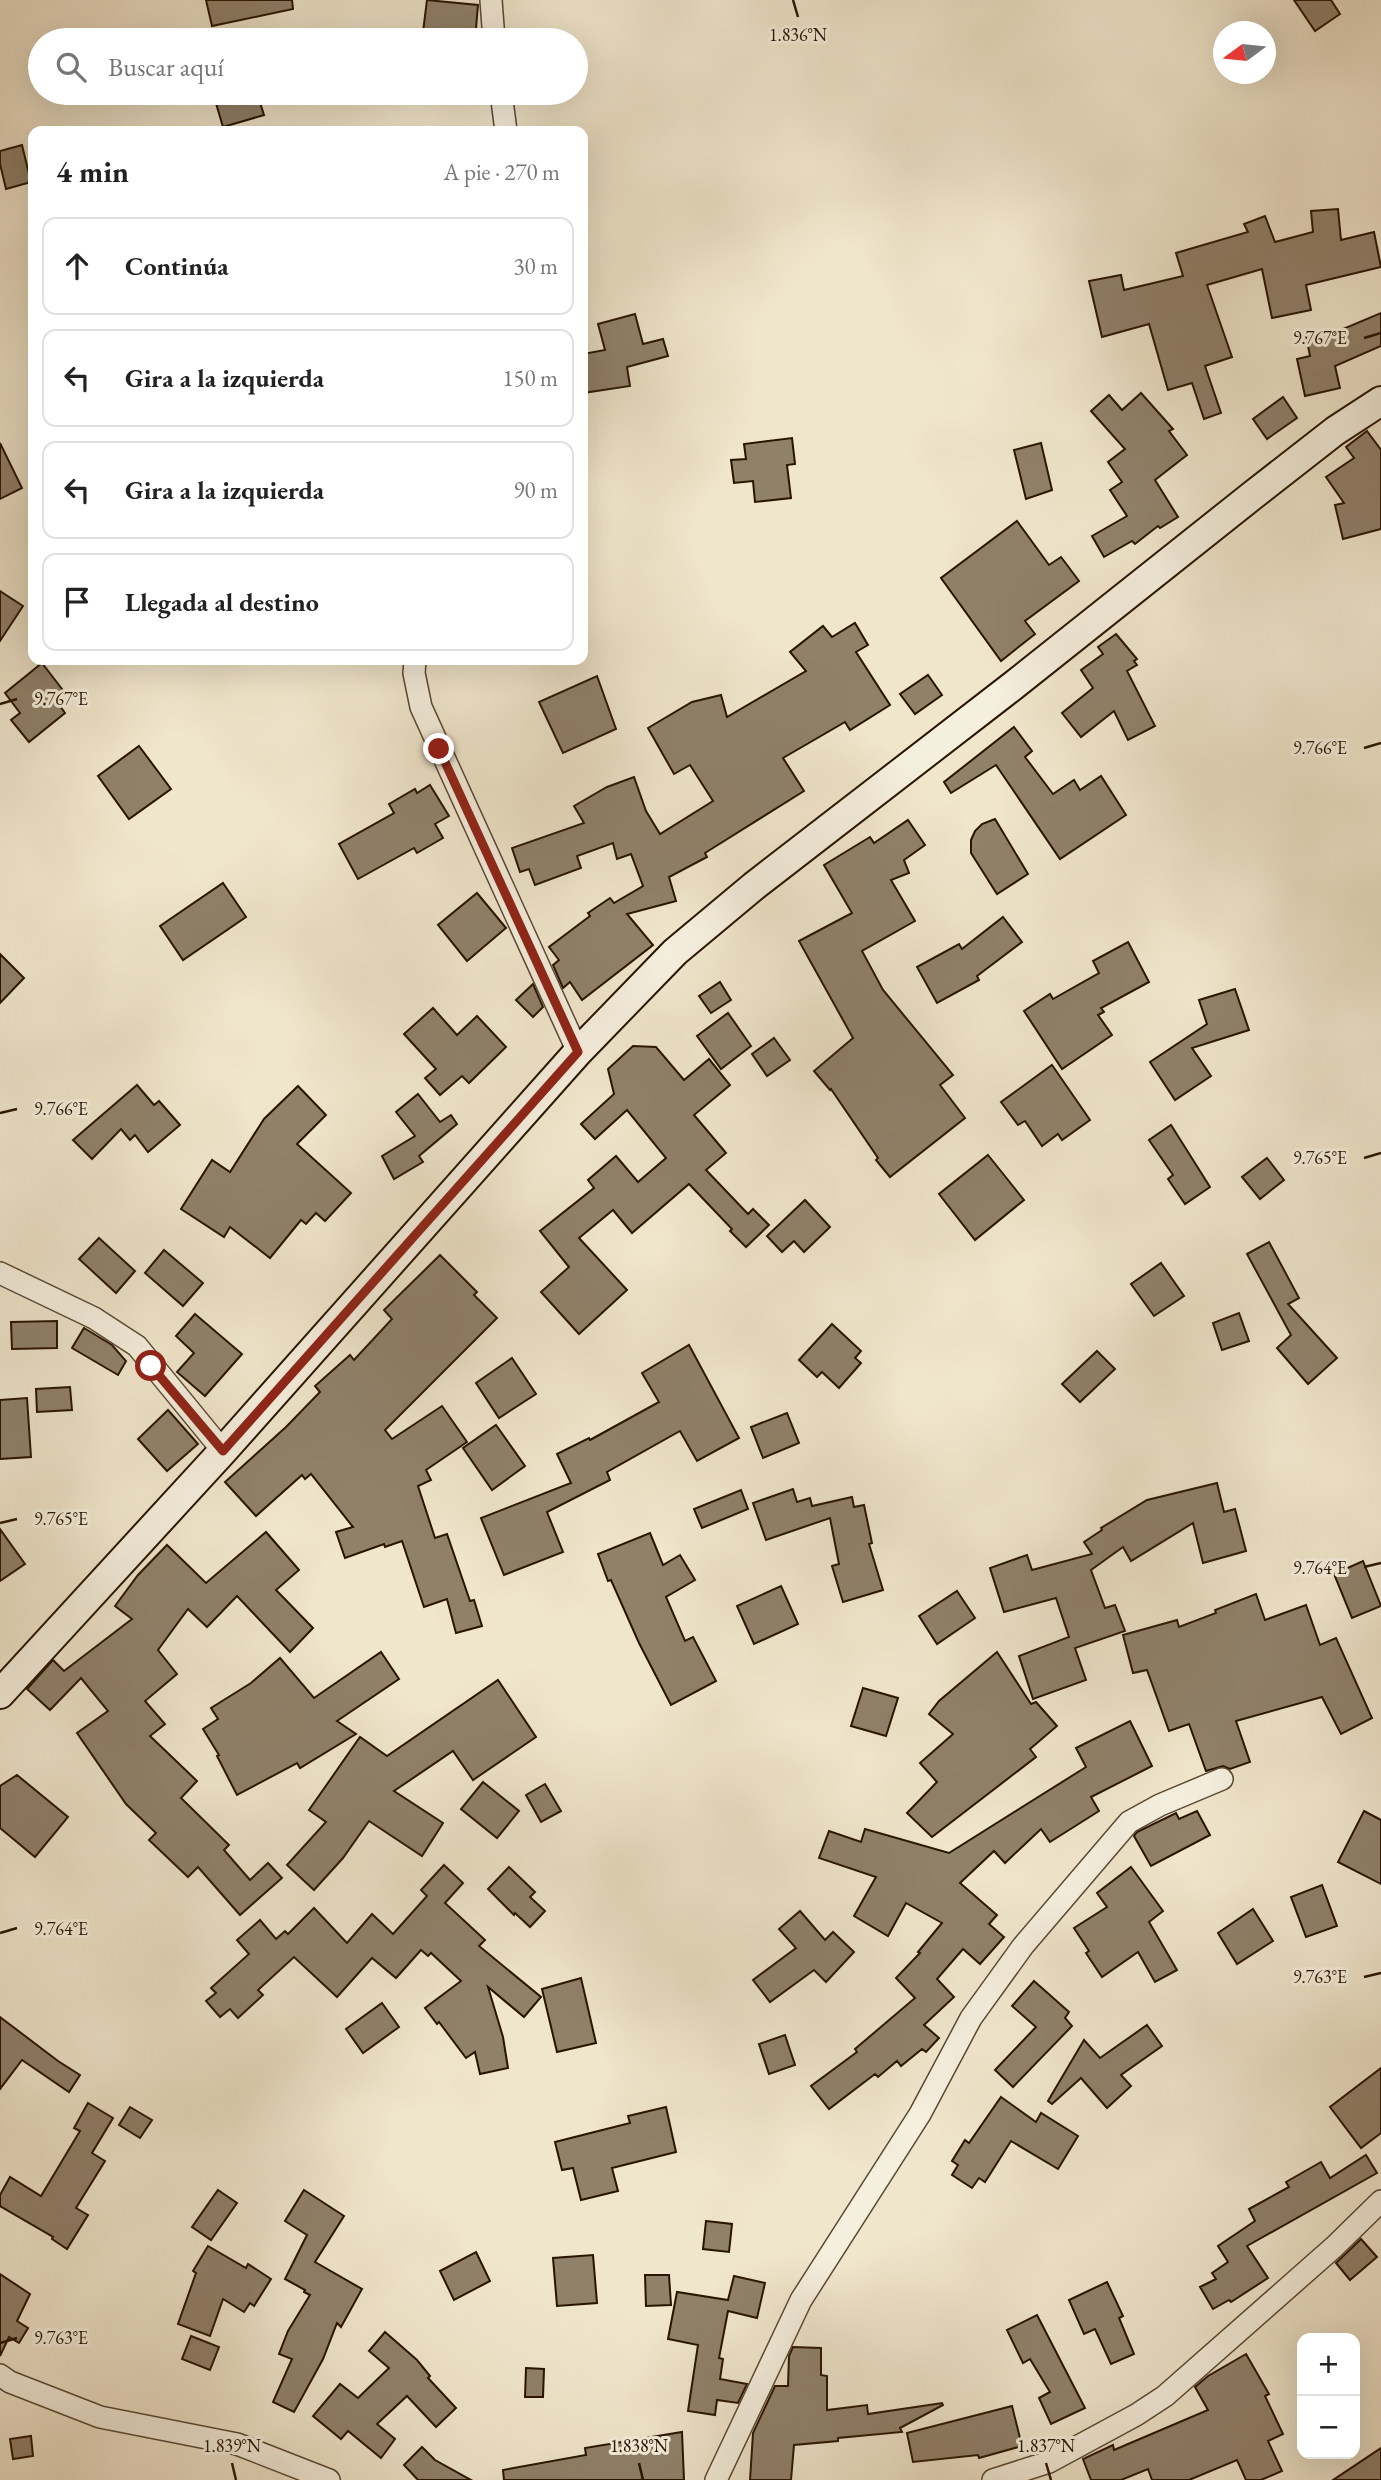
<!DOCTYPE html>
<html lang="es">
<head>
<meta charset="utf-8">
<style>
	:root { --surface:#fff; --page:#f2f2f2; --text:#222; --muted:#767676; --line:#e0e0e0 }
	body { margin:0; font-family:"EB Garamond",serif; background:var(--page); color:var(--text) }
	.controls { position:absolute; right:21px; bottom:21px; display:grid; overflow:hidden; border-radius:14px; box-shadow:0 7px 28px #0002 }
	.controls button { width:63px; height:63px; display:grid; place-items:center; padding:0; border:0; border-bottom:2px solid var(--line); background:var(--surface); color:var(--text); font:35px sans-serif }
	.compass { position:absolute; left:1213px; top:21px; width:63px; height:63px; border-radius:50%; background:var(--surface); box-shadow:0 7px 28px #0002; rotate:255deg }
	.stop { position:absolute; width:21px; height:21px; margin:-16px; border:5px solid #8f2418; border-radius:50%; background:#fff }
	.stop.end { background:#8f2418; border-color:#fff; box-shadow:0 2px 7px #0008 }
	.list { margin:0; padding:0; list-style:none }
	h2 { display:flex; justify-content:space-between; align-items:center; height:91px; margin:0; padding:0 28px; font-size:30px }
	h2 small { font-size:23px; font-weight:400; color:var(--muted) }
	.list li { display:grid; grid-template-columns:46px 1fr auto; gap:21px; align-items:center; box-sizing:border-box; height:98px; margin:0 14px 14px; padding:0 14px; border:2px solid var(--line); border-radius:14px }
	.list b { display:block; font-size:26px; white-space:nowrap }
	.list em { font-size:23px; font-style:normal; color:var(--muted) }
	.icon { flex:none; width:38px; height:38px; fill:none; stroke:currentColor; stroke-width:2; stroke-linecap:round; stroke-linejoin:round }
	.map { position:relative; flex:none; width:1381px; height:2480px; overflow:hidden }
	.search { position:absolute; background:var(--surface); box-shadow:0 7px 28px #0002; left:28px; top:28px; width:560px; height:77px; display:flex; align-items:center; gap:18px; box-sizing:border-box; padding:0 24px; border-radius:38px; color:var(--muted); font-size:26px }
	.panel { position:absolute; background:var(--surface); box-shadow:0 7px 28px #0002; left:28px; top:126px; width:560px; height:539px; border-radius:14px }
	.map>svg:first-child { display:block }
	.building { fill:#90816b; stroke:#281401; stroke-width:2 }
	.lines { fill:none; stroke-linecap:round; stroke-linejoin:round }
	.minor-casing { stroke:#5a4834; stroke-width:24 }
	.secondary-casing { stroke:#281401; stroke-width:32 }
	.minor { stroke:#f5efde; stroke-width:21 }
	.secondary { stroke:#f5efde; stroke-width:28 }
	.route { stroke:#8f2418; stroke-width:9 }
	.ticks { fill:none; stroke:#281401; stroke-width:2.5 }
	.ticks-label { font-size:18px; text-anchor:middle; fill:#281401; stroke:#f5efde; stroke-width:6; stroke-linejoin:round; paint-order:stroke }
</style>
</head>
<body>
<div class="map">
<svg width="1381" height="2480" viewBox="0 0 1381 2480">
	<rect width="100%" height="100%" fill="#f0e6cc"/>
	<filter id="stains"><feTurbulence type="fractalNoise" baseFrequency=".00286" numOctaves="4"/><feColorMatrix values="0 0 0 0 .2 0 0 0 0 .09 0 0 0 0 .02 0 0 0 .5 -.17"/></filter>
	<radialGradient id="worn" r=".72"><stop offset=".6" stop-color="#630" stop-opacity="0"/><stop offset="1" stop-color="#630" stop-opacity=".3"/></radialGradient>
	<g class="building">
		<path d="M206 0H292L293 9 212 26Z"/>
		<path d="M427 0 478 5 475 40H422Z"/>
		<path d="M1294 0H1331L1340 14 1315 31Z"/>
		<path d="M213 93H257L264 115 223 127Z"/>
		<path d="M22 145 31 182 6 189 0 164V151Z"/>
		<path d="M1338 209 1341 240 1374 232 1381 267 1306 285 1311 310 1272 318 1262 269 1207 285 1232 357 1205 366 1221 413 1204 419 1192 383 1168 390 1149 324 1102 337 1089 281 1121 275 1124 290 1183 276 1176 253 1248 232 1244 224 1265 216 1275 242 1313 232 1311 211Z"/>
		<path d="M1381 313V346L1335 366 1340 388 1305 396 1297 359 1310 356 1306 335 1327 330 1329 335Z"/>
		<path d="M635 314 643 344 663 339 668 356 627 367 630 386 583 393V354L605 350 598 324Z"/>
		<path d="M1141 393 1173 429 1169 431 1187 455 1155 480 1178 517 1160 528 1158 526 1135 544 1132 541 1104 557 1092 536 1127 516 1110 490 1122 482 1108 462 1125 449 1091 411 1109 395 1122 410Z"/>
		<path d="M1283 397 1297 418 1267 439 1253 419Z"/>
		<path d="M1367 431 1381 450V529L1343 539 1335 505 1344 503 1326 477 1354 458 1346 447Z"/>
		<path d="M792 438 795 464 787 465 791 498 755 502 753 481 734 483 731 460 746 459 744 444Z"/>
		<path d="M0 443 22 488 0 499Z"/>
		<path d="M1041 443 1052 490 1026 499 1014 450Z"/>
		<path d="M1017 521 1049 565 1061 557 1079 581 1025 621 1035 634 1001 661 941 578Z"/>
		<path d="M0 591 23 606 0 641Z"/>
		<path d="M855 623 868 645 856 652 890 705 850 730 845 722 783 758 804 791 705 853 707 857 669 877 676 901 627 914 653 945 582 1000 570 982 563 988 553 965 559 960 549 947 590 916 588 913 610 898 614 903 643 886 631 854 617 859 613 843 577 856 581 868 535 885 529 869 520 872 512 848 584 823 574 806 607 787 634 777 646 811 660 834 713 801 690 765 674 774 648 728 692 702 721 695 727 717 806 671 790 652 823 626 832 637Z"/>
		<path d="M1116 634 1137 659 1134 661 1137 665 1127 671 1155 726 1128 740 1114 711 1081 737 1062 713 1093 688 1081 670 1103 654 1098 647Z"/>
		<path d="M42 663 69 698 60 706 65 713 29 742 11 720 20 713 5 693Z"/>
		<path d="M928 675 942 695 915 714 900 694Z"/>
		<path d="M597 676 616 729 563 753 539 702Z"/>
		<path d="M1014 727 1032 751 1025 757 1053 794 1074 780 1080 790 1101 776 1126 815 1060 859 996 765 951 793 944 782Z"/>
		<path d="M139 746 171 789 129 819 98 776Z"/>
		<path d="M430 785 449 816 435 824 443 838 417 853 414 848 358 879 339 844 394 813 389 804 415 789 417 793Z"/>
		<path d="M995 819 1028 874 997 894 971 853V840L975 831 982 824Z"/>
		<path d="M908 820 925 845 904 860 909 873 891 880 915 921 862 951 883 990 953 1075 940 1085 965 1118 890 1177 876 1160 878 1158 831 1089 830 1090 814 1071 853 1038 799 941 852 913 824 865 870 837 874 843Z"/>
		<path d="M223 883 246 917 183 960 160 926Z"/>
		<path d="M477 893 506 928 467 961 438 925Z"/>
		<path d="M1003 917 1022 942 977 976 979 980 937 1003 917 967 959 944 962 949Z"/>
		<path d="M1128 942 1149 982 1101 1008 1104 1012 1098 1015 1112 1035 1062 1069 1024 1011 1050 994 1053 999 1099 973 1093 961Z"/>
		<path d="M0 954 24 978 0 1003Z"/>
		<path d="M720 982 731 1000 711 1013 699 996Z"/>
		<path d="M533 984 543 1007 533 1017 516 1000Z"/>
		<path d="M1235 989 1249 1030 1192 1048 1211 1076 1175 1100 1150 1062 1207 1024 1199 1000Z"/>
		<path d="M433 1008 457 1035 477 1016 506 1047 469 1083 462 1076 440 1095 425 1078 436 1069 404 1034Z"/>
		<path d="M728 1013 751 1046 721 1069 697 1036Z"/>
		<path d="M774 1038 790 1060 767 1076 752 1054Z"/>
		<path d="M633 1046 656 1047 684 1080 709 1059 730 1085 694 1115 726 1153 706 1170 748 1214 753 1209 769 1225 746 1247 730 1231 732 1229 689 1184 632 1233 613 1210 579 1238 627 1290 579 1334 541 1292 569 1267 540 1231 594 1188 588 1180 616 1156 638 1182 666 1158 627 1110 595 1139 581 1124 614 1094 608 1069Z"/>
		<path d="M1052 1065 1090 1120 1062 1140 1058 1134 1042 1146 1025 1121 1018 1125 1001 1102Z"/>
		<path d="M137 1085 154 1105 159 1101 180 1125 148 1152 135 1135 130 1140 121 1129 92 1159 73 1140Z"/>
		<path d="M298 1086 326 1115 297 1144 351 1193 325 1221 316 1213 306 1224 301 1220 270 1258 230 1227 224 1237 181 1209 212 1160 230 1172 264 1119Z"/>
		<path d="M418 1094 440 1122 451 1115 457 1124 419 1156 423 1162 394 1179 382 1156 415 1136 396 1112Z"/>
		<path d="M1171 1125 1210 1187 1185 1204 1168 1179 1173 1175 1149 1140Z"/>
		<path d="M988 1155 1024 1200 975 1240 939 1194Z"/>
		<path d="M1267 1158 1284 1180 1260 1199 1242 1177Z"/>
		<path d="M805 1200 830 1227 804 1252 794 1241 782 1252 767 1236Z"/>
		<path d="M99 1238 135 1271 116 1293 79 1259Z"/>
		<path d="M1269 1242 1299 1298 1288 1304 1337 1358 1308 1384 1277 1348 1291 1335 1247 1254Z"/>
		<path d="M164 1250 203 1283 183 1306 145 1273Z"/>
		<path d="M440 1255 477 1292 474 1295 497 1318 385 1430 392 1439 442 1406 467 1442 426 1470 431 1480 418 1486 435 1538 447 1534 470 1601 474 1600 482 1626 456 1633 447 1599 424 1607 402 1541 385 1547 384 1544 345 1558 336 1532 353 1527 311 1474 305 1479 302 1475 256 1516 225 1482 286 1427 320 1392 315 1386 350 1355 354 1360 392 1319 384 1310Z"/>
		<path d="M1161 1263 1184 1296 1154 1316 1131 1284Z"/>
		<path d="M1239 1313 1249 1341 1222 1350 1213 1323Z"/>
		<path d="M195 1314 242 1354 205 1396 177 1372 194 1353 176 1336Z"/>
		<path d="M57 1321V1348L12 1349 11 1322Z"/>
		<path d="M832 1324 861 1351 855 1358 861 1363 839 1388 822 1372 817 1377 799 1360Z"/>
		<path d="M84 1328 112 1345 126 1361 118 1375 72 1348Z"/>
		<path d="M689 1345 739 1438 697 1461 680 1431 607 1472 610 1480 547 1512 563 1552 504 1575 481 1518 571 1483 557 1454 589 1438 590 1440 659 1402 642 1373Z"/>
		<path d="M1097 1351 1115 1369 1080 1402 1062 1384Z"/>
		<path d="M512 1358 536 1394 499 1418 476 1383Z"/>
		<path d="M70 1387 72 1410 37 1412 36 1389Z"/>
		<path d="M27 1398 31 1457 0 1459V1400Z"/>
		<path d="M168 1410 198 1444 167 1471 138 1439Z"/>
		<path d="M787 1413 799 1443 763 1458 751 1427Z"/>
		<path d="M496 1425 525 1466 492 1490 463 1448Z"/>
		<path d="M1217 1483 1224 1512 1235 1509 1246 1551 1203 1563 1193 1523 1131 1561 1123 1547 1091 1570 1105 1608 1115 1605 1125 1631 1075 1648 1086 1680 1033 1699 1019 1656 1069 1637 1056 1598 1004 1612 990 1568 1027 1555 1032 1570 1092 1554 1084 1542 1102 1530 1101 1528 1147 1500Z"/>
		<path d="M793 1489 797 1502 810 1498 812 1506 852 1497 854 1507 864 1505 872 1543 869 1544 883 1590 843 1602 832 1566 839 1564 830 1518 766 1540 753 1503Z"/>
		<path d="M741 1490 748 1509 702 1528 694 1509Z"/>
		<path d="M0 1529 25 1564 0 1581Z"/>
		<path d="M266 1532 299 1570 276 1590 313 1628 290 1652 237 1596 207 1627 188 1609 158 1650 177 1674 145 1701 165 1724 150 1736 197 1781 181 1798 229 1845 224 1850 250 1880 268 1863 282 1878 240 1915 198 1867 188 1877 149 1840 156 1833 126 1804 77 1733 108 1711 81 1678 50 1710 27 1689 53 1660 64 1671 132 1619 115 1606 138 1575 167 1545 206 1583Z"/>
		<path d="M650 1533 663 1565 680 1555 695 1580 666 1597 685 1641 693 1637 716 1681 671 1705 639 1643 611 1580 608 1581 598 1554Z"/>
		<path d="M1363 1561 1381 1606 1352 1618 1334 1574Z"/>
		<path d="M781 1586 798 1624 754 1644 737 1606Z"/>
		<path d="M957 1591 975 1618 937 1644 919 1616Z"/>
		<path d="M1256 1594 1265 1620 1306 1605 1320 1645 1336 1638 1372 1718 1341 1734 1322 1697 1236 1721 1250 1762 1230 1769 1223 1766 1206 1771 1189 1724 1169 1731 1147 1670 1133 1673 1123 1635 1177 1620 1179 1627 1216 1613 1215 1610Z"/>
		<path d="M381 1652 399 1679 337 1721 356 1734 300 1768 297 1763 237 1795 217 1756 219 1755 203 1729 218 1719 211 1708 251 1683 280 1658 314 1698Z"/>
		<path d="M997 1652 1031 1704 1036 1702 1057 1726 1030 1749 1036 1757 932 1837 907 1813 937 1782 920 1763 953 1734 929 1714 939 1701Z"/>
		<path d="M498 1680 536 1737 473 1780 453 1751 394 1791 443 1823 422 1856 369 1821 343 1858 314 1890 287 1865 326 1822 309 1810 360 1737 387 1756Z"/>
		<path d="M863 1688 898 1698 886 1736 851 1726Z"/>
		<path d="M1130 1721 1152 1766 1091 1797 1099 1811 1050 1842 1041 1829 1005 1863 994 1851 960 1883 997 1915 989 1924 1004 1937 980 1964 963 1949 937 1979 954 1997 924 2025 939 2038 926 2052 922 2049 901 2066 897 2061 878 2077 875 2074 829 2109 811 2086 857 2052 855 2049 915 1998 896 1978 920 1953 918 1952 942 1923 906 1903 888 1936 854 1916 876 1877 819 1858 829 1831 861 1842 865 1829 949 1853 1086 1767 1076 1748Z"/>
		<path d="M17 1775 68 1817 35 1857 0 1828V1786Z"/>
		<path d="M483 1782 519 1811 497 1838 461 1809Z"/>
		<path d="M545 1784 561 1811 541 1822 526 1795Z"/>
		<path d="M1197 1811 1210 1835 1151 1866 1134 1836 1137 1832 1176 1813 1179 1819Z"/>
		<path d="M1364 1811 1381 1820V1884L1338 1862Z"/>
		<path d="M444 1865 463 1883 445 1903 485 1940 479 1946 541 1997 524 2017 488 1987 503 2037 508 2068 480 2074 475 2052 466 2058 439 2022 437 2024 425 2008 461 1981 431 1953 428 1956 421 1950 396 1978 372 1958 337 1997 294 1957 258 1990 263 1995 238 2018 230 2009 220 2017 206 2001 216 1993 211 1988 249 1954 237 1940 260 1920 276 1939 285 1931 288 1934 314 1908 347 1943 372 1914 393 1934 427 1896 421 1890Z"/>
		<path d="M509 1867 535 1892 530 1897 545 1911 530 1927 515 1913 514 1915 488 1889Z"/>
		<path d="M1131 1867 1163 1911 1149 1922 1177 1970 1155 1982 1138 1952 1102 1977 1086 1953 1089 1951 1074 1928 1107 1907 1097 1893Z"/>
		<path d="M1322 1885 1337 1926 1306 1937 1291 1897Z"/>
		<path d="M1253 1909 1273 1941 1237 1964 1218 1933Z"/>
		<path d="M800 1911 825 1940 833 1932 854 1952 826 1982 814 1970 770 2002 753 1980 796 1948 779 1929Z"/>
		<path d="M581 1978 596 2043 557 2052 542 1989Z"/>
		<path d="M1034 1981 1069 2012 1065 2018 1072 2026 1013 2087 995 2070 1036 2027 1012 2006Z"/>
		<path d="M382 2003 399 2027 363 2053 346 2029Z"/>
		<path d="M0 2017 58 2061 80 2075 69 2092 22 2060 0 2089Z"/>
		<path d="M1147 2025 1162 2046 1121 2075 1131 2086 1107 2108 1081 2078 1052 2104 1048 2101 1084 2040 1100 2058Z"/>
		<path d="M785 2035 795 2065 769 2074 759 2044Z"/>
		<path d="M1381 2068V2133L1361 2148 1330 2107Z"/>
		<path d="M1001 2097 1036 2122 1041 2113 1078 2136 1058 2169 1011 2141 985 2182 979 2178 972 2188 952 2175 958 2165 952 2161 965 2140 969 2143Z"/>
		<path d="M88 2103 113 2118 92 2153 105 2161 76 2208 88 2215 67 2249 52 2239 53 2237 0 2206V2195L10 2177 41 2196 80 2131 74 2128Z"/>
		<path d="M130 2107 152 2120 140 2138 119 2125Z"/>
		<path d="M666 2107 676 2152 612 2168 618 2191 581 2200 573 2168 562 2170 555 2142 630 2123 628 2116Z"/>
		<path d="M1366 2155 1377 2173 1247 2246 1268 2278 1231 2302 1229 2300 1213 2309 1200 2287 1216 2279 1212 2273 1228 2262 1218 2246 1255 2221 1249 2209 1289 2187 1286 2182 1321 2162 1330 2178Z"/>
		<path d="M218 2190 237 2203 211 2240 192 2227Z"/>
		<path d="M304 2190 344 2216 315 2262 362 2289 341 2327 337 2323 323 2359 294 2412 273 2402 292 2359 279 2354 288 2331 310 2295 304 2292 305 2290 285 2279 307 2235 285 2221Z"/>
		<path d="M706 2221 732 2224 729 2252 703 2249Z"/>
		<path d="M1361 2239 1377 2257 1350 2280 1336 2263Z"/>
		<path d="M208 2246 246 2268 248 2264 271 2279 254 2306 250 2303 244 2312 223 2299 210 2336 178 2324 196 2273 193 2271Z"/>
		<path d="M476 2252 490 2281 454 2300 440 2271Z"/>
		<path d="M593 2255 597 2303 557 2306 553 2258Z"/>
		<path d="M0 2274 30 2294 17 2321 28 2328 19 2343 9 2337 0 2356Z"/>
		<path d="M645 2275H669L671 2305 646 2306Z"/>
		<path d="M734 2276 765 2283 757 2318 728 2311 719 2358 723 2359 720 2379 747 2384 738 2403 717 2400 715 2415 688 2411 698 2345 668 2339 677 2292 728 2300Z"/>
		<path d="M1107 2282 1123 2316 1119 2318 1134 2354 1111 2364 1095 2329 1084 2334 1069 2300Z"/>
		<path d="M1037 2315 1085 2408 1051 2424 1039 2398 1050 2392 1030 2359 1023 2363 1007 2330Z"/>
		<path d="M385 2332 417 2360 430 2376 428 2378 456 2408 436 2427 407 2396 377 2424 395 2439 381 2458 348 2431 341 2439 313 2416 340 2384 358 2398 389 2368 369 2351Z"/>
		<path d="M191 2336 219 2347 210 2370 182 2359Z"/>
		<path d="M793 2347 821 2348V2375L827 2376V2410L867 2405 868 2414 942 2403 943 2405 900 2428 902 2432 838 2438V2441L794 2445 791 2480H750L753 2433 775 2386H788L789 2356Z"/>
		<path d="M1246 2354 1269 2394 1265 2396 1283 2434 1268 2441 1282 2471 1261 2480H1246L1237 2460 1189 2480H1152L1148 2469 1121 2480H1091L1083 2459 1113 2445 1114 2450 1208 2410 1195 2387 1208 2376Z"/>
		<path d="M526 2368 544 2369 543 2397H525Z"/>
		<path d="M1012 2406 1022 2446 979 2458 978 2455 913 2462 907 2433Z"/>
		<path d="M682 2432 684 2480H504L503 2470 586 2455 585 2448Z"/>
		<path d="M31 2436 33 2456 13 2459 10 2439Z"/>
		<path d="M422 2447 435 2460 471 2480H418L404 2465Z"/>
		<path d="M1381 2448V2480H1333Z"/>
	</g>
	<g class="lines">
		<g class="minor-casing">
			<g id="minor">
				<path d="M491 0 494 40"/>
				<path d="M501 93 506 131"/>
				<path d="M415 660 414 673 421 707 578 1052"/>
				<path d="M0 1273 94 1318 137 1346 223 1451"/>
				<path d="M0 2375 10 2382 100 2417 237 2444 329 2480"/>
				<path d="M716 2480 801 2300 920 2114 971 2018 1023 1946 1129 1822 1160 1805 1222 1779"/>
				<path d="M993 2480 1049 2462 1136 2415 1165 2396 1334 2247 1381 2201"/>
			</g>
		</g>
		<g class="secondary-casing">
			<path id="secondary" d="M0 1694 223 1451 578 1052 675 952 754 886 1014 685 1253 495 1335 431 1381 401"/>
		</g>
		<use href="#minor" class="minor"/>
		<use href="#secondary" class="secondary"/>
	</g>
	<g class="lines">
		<path class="route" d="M151 1366 223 1451 578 1052 439 749"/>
	</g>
	<path class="ticks" d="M793 0 798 17M1364 338 1381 333M0 704 17 699M1364 748 1381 743M0 1113 17 1109M1364 1158 1381 1153M0 1523 17 1519M1364 1567 1381 1563M0 1933 17 1928M1364 1977 1381 1973M0 2343 17 2338M232 2463 236 2480M639 2463 643 2480M1046 2463 1051 2480"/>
	<g class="ticks-label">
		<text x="798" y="41">1.836°N</text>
		<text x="1320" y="344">9.767°E</text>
		<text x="61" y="705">9.767°E</text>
		<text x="1320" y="754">9.766°E</text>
		<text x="61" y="1115">9.766°E</text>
		<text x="1320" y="1164">9.765°E</text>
		<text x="61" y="1525">9.765°E</text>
		<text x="1320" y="1574">9.764°E</text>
		<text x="61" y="1935">9.764°E</text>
		<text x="1320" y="1983">9.763°E</text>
		<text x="61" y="2344">9.763°E</text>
		<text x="232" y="2452">1.839°N</text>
		<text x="639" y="2452">1.838°N</text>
		<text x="1046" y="2452">1.837°N</text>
	</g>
	<rect width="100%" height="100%" filter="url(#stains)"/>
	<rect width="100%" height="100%" fill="url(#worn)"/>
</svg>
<div class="controls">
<button>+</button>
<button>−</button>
</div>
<svg class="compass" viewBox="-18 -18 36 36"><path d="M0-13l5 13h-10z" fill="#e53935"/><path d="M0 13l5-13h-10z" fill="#767676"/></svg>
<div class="stop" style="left:151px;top:1366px"></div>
<div class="stop end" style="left:439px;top:749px"></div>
<div class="search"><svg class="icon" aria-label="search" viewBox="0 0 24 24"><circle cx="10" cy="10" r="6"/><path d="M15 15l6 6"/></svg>Buscar aquí</div>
<section class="panel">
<h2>4 min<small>A pie · 270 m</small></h2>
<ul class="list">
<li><svg class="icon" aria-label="ahead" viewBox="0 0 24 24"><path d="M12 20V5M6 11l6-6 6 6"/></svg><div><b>Continúa</b></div><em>30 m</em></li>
<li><svg class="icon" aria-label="left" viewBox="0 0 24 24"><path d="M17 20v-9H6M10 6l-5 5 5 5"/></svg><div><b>Gira a la izquierda</b></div><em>150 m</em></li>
<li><svg class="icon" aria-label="left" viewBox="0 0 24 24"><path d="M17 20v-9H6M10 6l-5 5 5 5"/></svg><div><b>Gira a la izquierda</b></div><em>90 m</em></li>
<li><svg class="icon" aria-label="arrive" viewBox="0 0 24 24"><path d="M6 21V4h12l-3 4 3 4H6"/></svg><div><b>Llegada al destino</b></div></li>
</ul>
</section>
</div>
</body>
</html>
